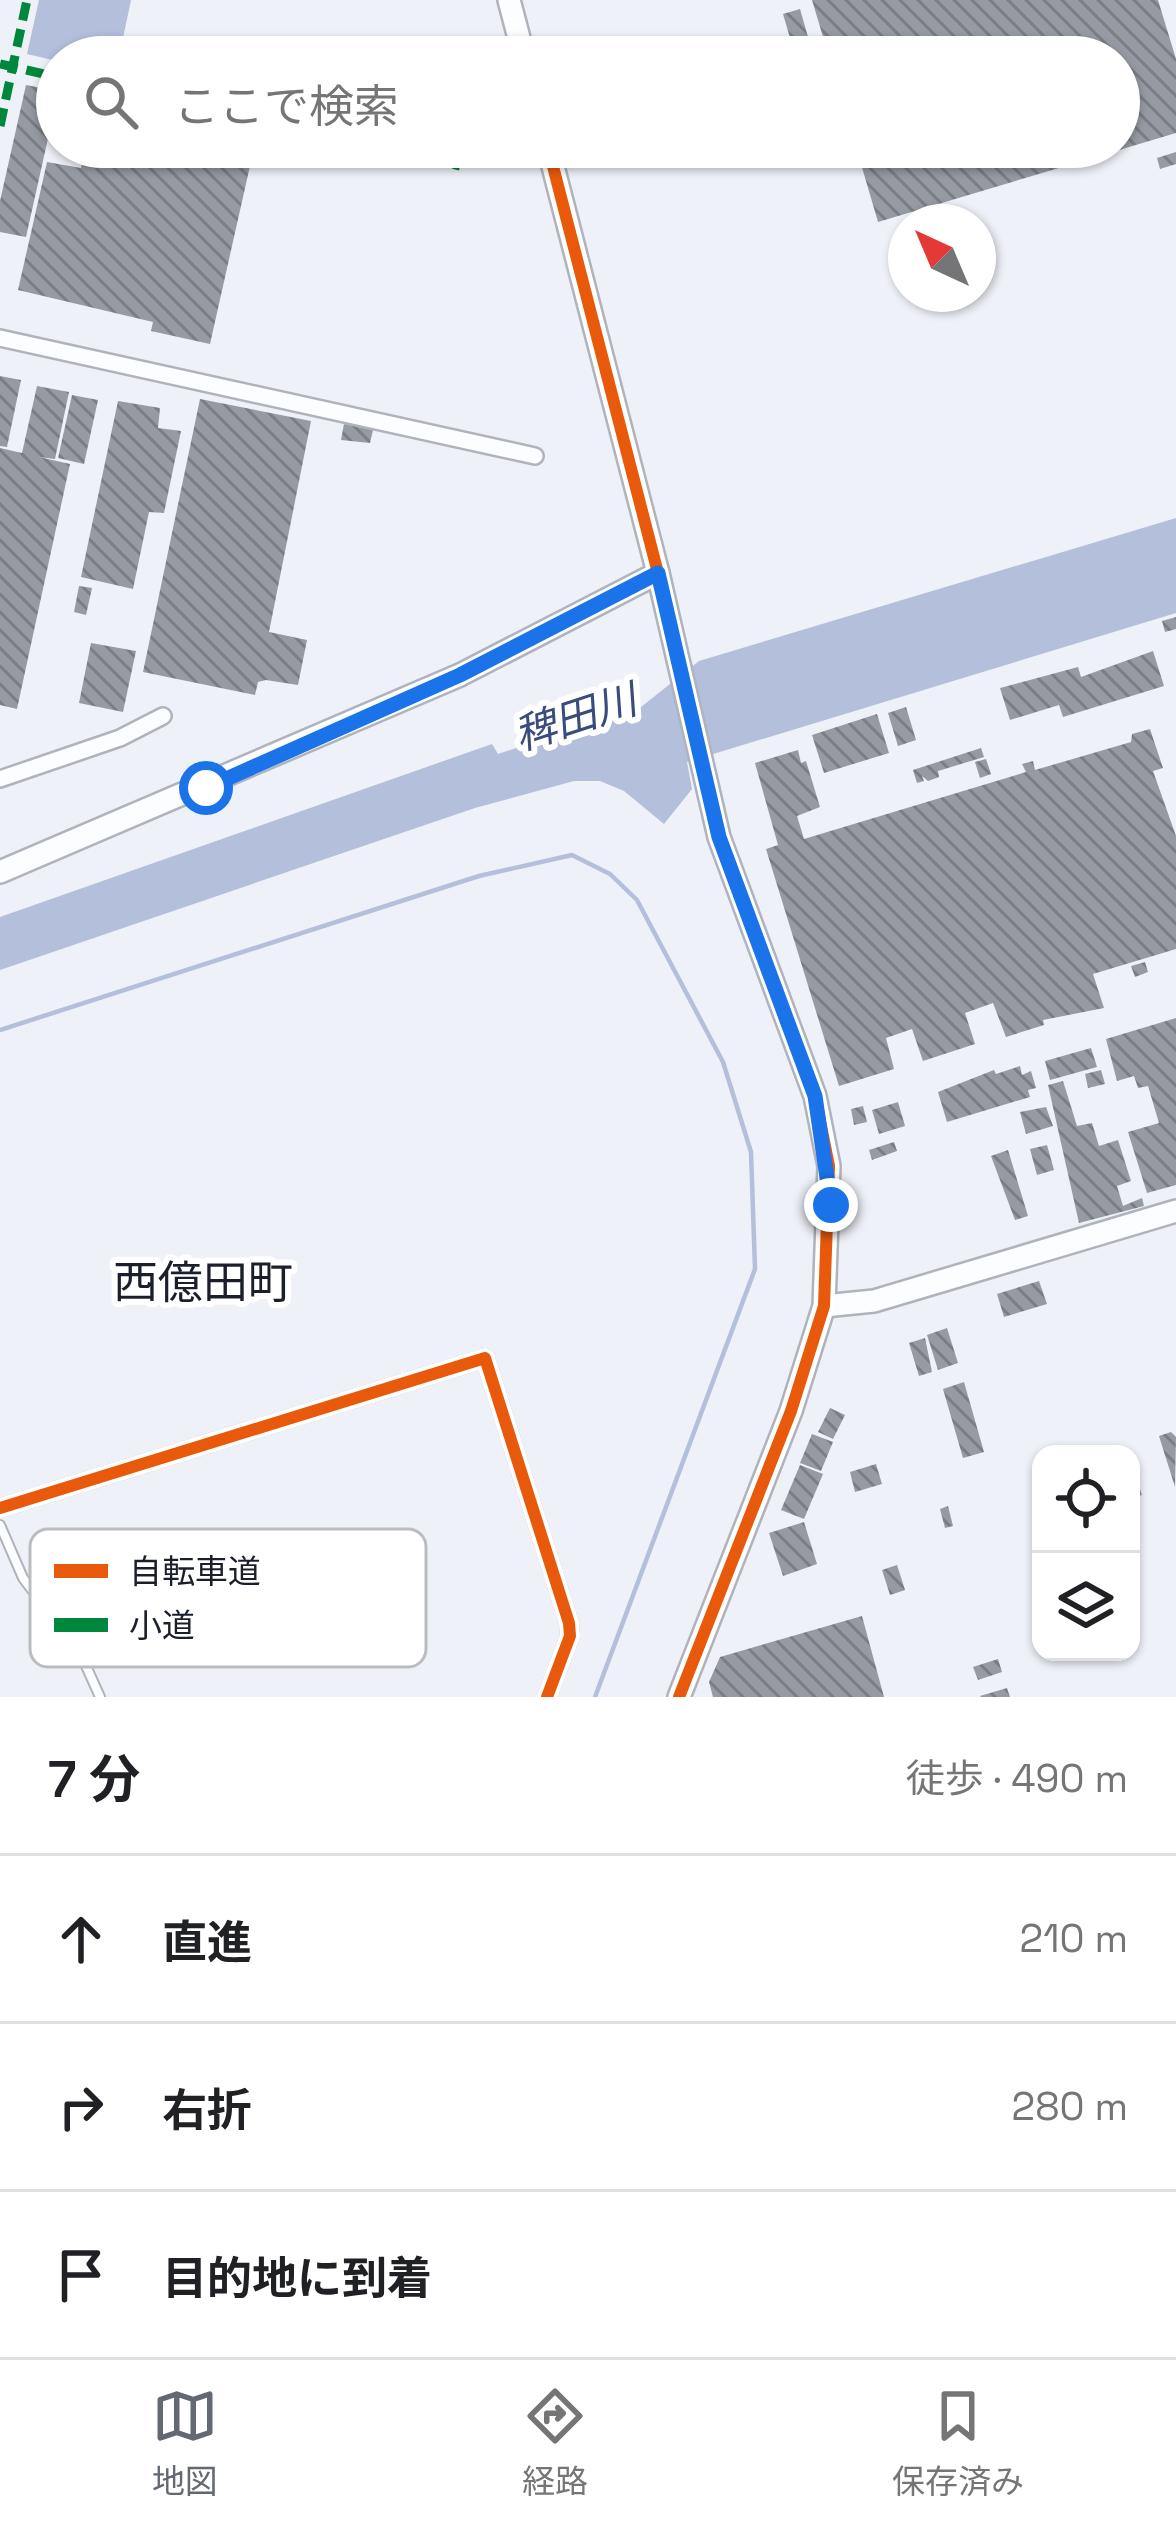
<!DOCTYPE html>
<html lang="ja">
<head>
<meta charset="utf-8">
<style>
	:root { --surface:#fff; --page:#f6f6f6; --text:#202124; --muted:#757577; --line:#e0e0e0; --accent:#646873 }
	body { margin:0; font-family:"Space Grotesk","Noto Sans JP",sans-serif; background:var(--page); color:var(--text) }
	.controls { position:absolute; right:36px; bottom:36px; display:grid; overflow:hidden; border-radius:24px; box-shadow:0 3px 9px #0004 }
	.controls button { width:108px; height:108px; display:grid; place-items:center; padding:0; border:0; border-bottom:3px solid var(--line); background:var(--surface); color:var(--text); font:60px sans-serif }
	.compass { position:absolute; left:888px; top:204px; width:108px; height:108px; border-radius:50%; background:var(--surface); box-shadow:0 3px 9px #0004; rotate:316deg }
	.stop { position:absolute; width:36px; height:36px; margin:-27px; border:9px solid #1a73e8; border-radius:50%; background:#fff }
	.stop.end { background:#1a73e8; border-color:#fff; box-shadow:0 3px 12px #0008 }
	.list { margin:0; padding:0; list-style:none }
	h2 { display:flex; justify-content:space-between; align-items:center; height:156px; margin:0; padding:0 48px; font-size:51px }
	h2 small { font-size:39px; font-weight:400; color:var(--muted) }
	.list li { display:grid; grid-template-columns:78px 1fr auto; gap:36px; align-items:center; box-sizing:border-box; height:168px; padding:0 48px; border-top:3px solid var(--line) }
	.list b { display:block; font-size:45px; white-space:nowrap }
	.list em { font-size:39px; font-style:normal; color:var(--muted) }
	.icon { flex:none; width:66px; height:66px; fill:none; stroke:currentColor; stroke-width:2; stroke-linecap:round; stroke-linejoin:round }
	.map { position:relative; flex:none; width:1176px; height:1697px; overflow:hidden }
	.search { position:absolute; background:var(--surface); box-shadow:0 3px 9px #0004; left:36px; right:36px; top:36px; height:132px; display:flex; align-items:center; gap:30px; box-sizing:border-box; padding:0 42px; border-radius:66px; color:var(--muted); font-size:45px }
	.sheet { height:660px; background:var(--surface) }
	nav { display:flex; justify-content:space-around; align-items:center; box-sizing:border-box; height:168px; border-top:3px solid var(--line); background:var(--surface); font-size:33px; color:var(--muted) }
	nav a { display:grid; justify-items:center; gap:6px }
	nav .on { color:var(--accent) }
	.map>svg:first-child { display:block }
	.water { fill:#b3bfdb }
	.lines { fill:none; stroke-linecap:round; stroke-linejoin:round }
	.stream { stroke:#b3bfdb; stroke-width:4.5 }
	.building { fill:url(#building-back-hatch) }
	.lane-casing { stroke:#afb3bc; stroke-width:12 }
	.street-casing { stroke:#afb3bc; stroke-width:20 }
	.secondary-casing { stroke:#afb3bc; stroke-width:26 }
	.lane { stroke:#fcfdfe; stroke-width:8 }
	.street { stroke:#fcfdfe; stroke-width:15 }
	.secondary { stroke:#fcfdfe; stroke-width:21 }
	.quiet { stroke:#00873e; stroke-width:9; stroke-dasharray:18 9; stroke-linecap:butt }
	.cycleway-casing { stroke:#fff; stroke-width:20 }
	.cycleway { stroke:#e8590c; stroke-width:12 }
	.route { stroke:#1a73e8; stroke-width:15 }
	.labels { text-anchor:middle; stroke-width:12; stroke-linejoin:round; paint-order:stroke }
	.water-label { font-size:42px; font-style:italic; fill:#394c7d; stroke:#fff }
	.quarter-label { font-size:45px; fill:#1a1f2b; stroke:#fff }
	.key { fill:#fff; stroke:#babcbf; stroke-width:3 }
	.key-label { font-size:33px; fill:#1a1f2b }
</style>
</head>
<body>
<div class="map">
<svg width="1176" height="1697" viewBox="0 0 1176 1697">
	<defs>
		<pattern id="building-back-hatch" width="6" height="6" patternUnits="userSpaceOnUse" patternTransform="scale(3)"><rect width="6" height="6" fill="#969aa2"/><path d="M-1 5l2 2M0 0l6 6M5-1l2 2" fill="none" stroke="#7a7d84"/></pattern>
	</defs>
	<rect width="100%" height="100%" fill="#eef1f8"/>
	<g class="water">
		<path d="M39 0H131L119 57H57V61L27 54Z"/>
		<path d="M1176 518V613L687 762 692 789 664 824 624 791 600 781H574L475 808 0 970V917L492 744 498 754 641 707 699 661Z"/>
	</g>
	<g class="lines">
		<path class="stream" d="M0 1030 479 876 572 855 610 874 637 900 723 1062 751 1152 755 1269 595 1697"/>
	</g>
	<g class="building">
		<path d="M812 0H1158L1176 59V133L878 222 856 147H1119V57H829Z"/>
		<path d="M800 9 810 44 793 48 783 14Z"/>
		<path d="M26 85 57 91V98L26 237 0 232V201Z"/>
		<path d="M85 147H208L252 157 210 344 151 331 153 322 18 290 47 162 81 168Z"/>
		<path d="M1176 152V164L1160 169 1157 158Z"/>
		<path d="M0 376 21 380 7 447 0 446Z"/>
		<path d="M37 386 69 392 55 459 39 457 70 464 17 709 0 705V448L22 453Z"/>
		<path d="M72 395 98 400 84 464 58 458Z"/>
		<path d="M200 399 311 421 269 632 307 640 298 685 266 680 258 682 255 695 143 672Z"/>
		<path d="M118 401 160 408 158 428 181 431 164 513 149 512 133 589 81 577Z"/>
		<path d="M344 424 373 430 370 443 341 440Z"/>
		<path d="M79 586 92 588 86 615 74 612Z"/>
		<path d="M1176 617V629L1165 632 1162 621Z"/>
		<path d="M91 643 136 651 123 712 79 703Z"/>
		<path d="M1153 651 1164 686 1063 717 1059 705 1010 720 1000 688 1078 667 1081 677Z"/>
		<path d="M906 707 916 740 898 746 888 713Z"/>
		<path d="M877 714 889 753 824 773 812 735Z"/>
		<path d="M1150 729 1163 768 1153 771 1176 836V949L1093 974 1104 1008 1043 1020 1044 1025 1006 1037 993 1003 965 1013 975 1044 923 1061 912 1029 886 1038 894 1069 839 1086 766 849 778 845 755 763 798 750 801 763 806 761 820 807 797 816 804 839 1026 772 1022 764 1033 761 1035 770 1131 742 1132 734Z"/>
		<path d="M981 748 984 757 938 771 939 777 928 781 922 776 924 781 917 783 913 770Z"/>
		<path d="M986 759 991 774 980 778 975 762Z"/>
		<path d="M1145 962 1148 972 1135 977 1131 966Z"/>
		<path d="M1176 1018V1185L1147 1193 1128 1132 1159 1123 1148 1086 1138 1088 1134 1076 1117 1081 1106 1039Z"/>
		<path d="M1091 1048 1097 1067 1050 1080 1045 1061Z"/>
		<path d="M1020 1066 1022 1075 1031 1071 1036 1088 1028 1090 1030 1097 947 1122 938 1092 994 1070 996 1074Z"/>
		<path d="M1101 1070 1105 1084 1088 1088 1085 1074Z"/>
		<path d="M1063 1081 1077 1126 1092 1123 1099 1146 1118 1140 1131 1181 1117 1186 1123 1206 1142 1198 1144 1206 1079 1223 1048 1085Z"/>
		<path d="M898 1102 905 1126 879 1134 872 1110Z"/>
		<path d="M863 1106 867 1122 854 1125 851 1109Z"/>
		<path d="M1046 1107 1053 1126 1026 1134 1020 1112Z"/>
		<path d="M894 1142 897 1151 872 1160 869 1150Z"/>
		<path d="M1047 1145 1054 1170 1037 1175 1030 1149Z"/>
		<path d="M1008 1150 1028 1216 1015 1220 991 1156Z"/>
		<path d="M1039 1281 1047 1304 1004 1317 997 1294Z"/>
		<path d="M947 1328 958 1363 938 1370 927 1335Z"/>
		<path d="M925 1338 932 1372 919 1376 909 1343Z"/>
		<path d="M964 1382 984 1452 963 1458 943 1389Z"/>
		<path d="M830 1408 845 1415 833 1439 818 1432Z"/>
		<path d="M1171 1432 1176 1437 1175 1487 1159 1436Z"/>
		<path d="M812 1434 833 1442 821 1471 800 1463Z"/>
		<path d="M876 1464 882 1484 855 1492 850 1472Z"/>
		<path d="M1138 1464 1135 1475 1142 1495 1131 1499V1465Z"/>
		<path d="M800 1465 823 1474 804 1519 781 1510Z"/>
		<path d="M948 1506 953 1526 945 1528 940 1509Z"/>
		<path d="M804 1522 817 1564 783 1576 769 1533Z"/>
		<path d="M897 1565 905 1590 890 1595 882 1570Z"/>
		<path d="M862 1616 884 1697H713L709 1682 720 1657Z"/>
		<path d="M998 1659 1002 1672 978 1680 973 1667Z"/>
		<path d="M1007 1688 1010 1697H981L980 1696Z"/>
	</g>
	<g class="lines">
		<g class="lane-casing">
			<path id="lane" d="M0 1525 23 1578 82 1657 100 1697"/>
		</g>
		<g class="street-casing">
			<g id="street">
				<path d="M0 338 535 456"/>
				<path d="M0 779 120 738 163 716"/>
				<path d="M0 1508 485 1358 569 1623 570 1636 547 1697"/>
			</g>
		</g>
		<g class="secondary-casing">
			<g id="secondary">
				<path d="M509 0 524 57"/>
				<path d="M548 147 658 573 719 837 815 1096 829 1166 824 1306 791 1411 679 1697"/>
				<path d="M0 872 460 675 658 573"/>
				<path d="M824 1306 874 1301 1176 1211"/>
			</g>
		</g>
		<use href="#lane" class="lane"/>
		<use href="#street" class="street"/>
		<use href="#secondary" class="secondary"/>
		<g class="quiet">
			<path d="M0 64 57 77"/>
			<path d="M0 126 27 0"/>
			<path d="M374 147 460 166"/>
		</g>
		<g class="cycleway-casing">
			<g id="cycleway">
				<path d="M548 147 658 573 719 837 815 1096 829 1166 824 1306 791 1411 679 1697"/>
				<path d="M0 1508 485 1358 569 1623 570 1636 547 1697"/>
			</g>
		</g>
		<use href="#cycleway" class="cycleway"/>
	</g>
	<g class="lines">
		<path class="route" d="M206 788 460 675 658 573 719 837 815 1096 831 1205"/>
	</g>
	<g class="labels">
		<g class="water-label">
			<text transform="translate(575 717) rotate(-18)" y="15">稗田川</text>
		</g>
		<g class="quarter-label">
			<text x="203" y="1298">西億田町</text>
		</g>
	</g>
	<rect x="30" y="1529" width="396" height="138" rx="18" class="key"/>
	<rect x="54" y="1564" width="54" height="14" fill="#e8590c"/>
	<rect x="54" y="1618" width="54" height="14" fill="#00873e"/>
	<g class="key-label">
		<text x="129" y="1583">自転車道</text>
		<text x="129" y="1637">小道</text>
	</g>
</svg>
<div class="controls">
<button><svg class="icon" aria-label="locate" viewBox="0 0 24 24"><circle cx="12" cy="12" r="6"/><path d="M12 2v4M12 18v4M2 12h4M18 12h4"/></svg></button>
<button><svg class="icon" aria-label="layers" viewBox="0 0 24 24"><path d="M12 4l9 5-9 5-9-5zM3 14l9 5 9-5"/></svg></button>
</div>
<svg class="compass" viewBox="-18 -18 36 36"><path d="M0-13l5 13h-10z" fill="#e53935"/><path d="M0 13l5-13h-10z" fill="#757577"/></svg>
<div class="stop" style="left:206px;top:788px"></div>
<div class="stop end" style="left:831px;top:1205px"></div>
<div class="search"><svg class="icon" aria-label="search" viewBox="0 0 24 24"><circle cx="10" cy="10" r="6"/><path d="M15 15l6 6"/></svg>ここで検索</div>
</div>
<section class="sheet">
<h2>7 分<small>徒歩 · 490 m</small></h2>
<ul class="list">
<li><svg class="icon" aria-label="ahead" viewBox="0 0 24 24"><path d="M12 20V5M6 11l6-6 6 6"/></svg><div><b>直進</b></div><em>210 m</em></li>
<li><svg class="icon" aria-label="right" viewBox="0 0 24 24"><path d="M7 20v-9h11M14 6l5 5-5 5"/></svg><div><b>右折</b></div><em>280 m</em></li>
<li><svg class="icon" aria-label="arrive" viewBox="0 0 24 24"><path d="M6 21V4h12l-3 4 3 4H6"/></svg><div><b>目的地に到着</b></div></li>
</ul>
</section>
<nav>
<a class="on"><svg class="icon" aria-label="map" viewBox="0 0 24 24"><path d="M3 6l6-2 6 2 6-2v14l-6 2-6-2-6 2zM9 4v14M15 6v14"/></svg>地図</a>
<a><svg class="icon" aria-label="directions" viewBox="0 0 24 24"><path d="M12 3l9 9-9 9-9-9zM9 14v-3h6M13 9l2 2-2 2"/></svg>経路</a>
<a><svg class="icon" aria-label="saved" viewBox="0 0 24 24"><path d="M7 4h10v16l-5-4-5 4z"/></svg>保存済み</a>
</nav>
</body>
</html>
